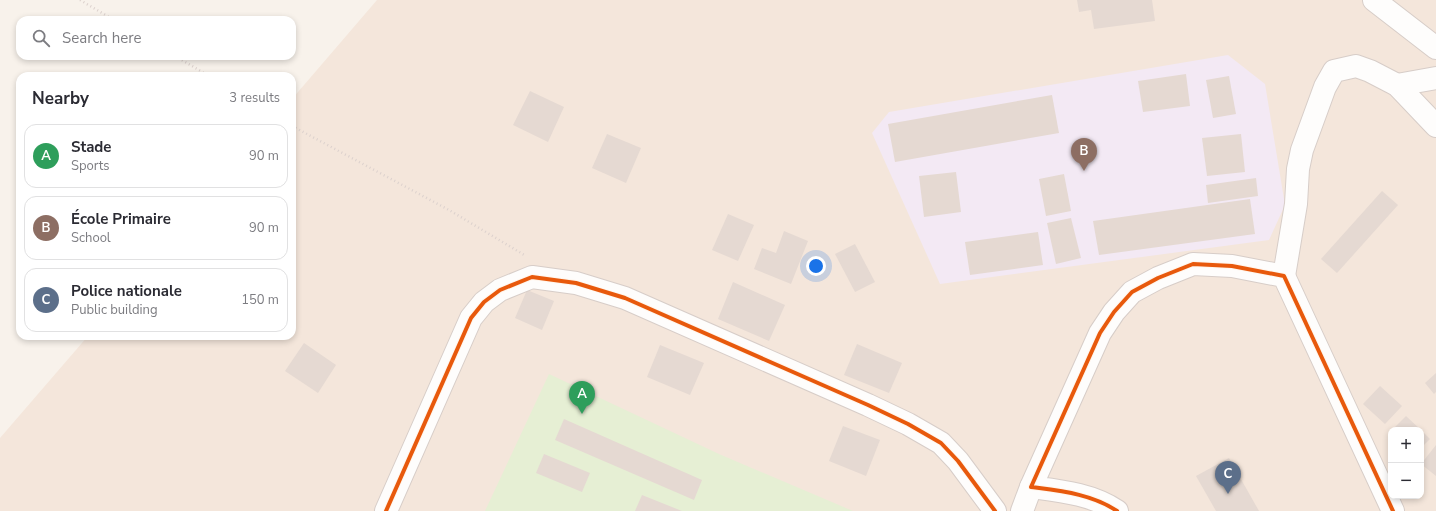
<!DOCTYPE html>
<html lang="en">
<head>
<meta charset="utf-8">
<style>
	:root { --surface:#fff; --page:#f2f2f3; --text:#2b2b33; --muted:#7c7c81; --line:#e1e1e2; --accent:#d93025 }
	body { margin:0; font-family:"Nunito Sans",sans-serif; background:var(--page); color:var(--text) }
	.controls { position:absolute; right:12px; bottom:12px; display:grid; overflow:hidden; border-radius:8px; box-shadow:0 2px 6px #0003 }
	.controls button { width:36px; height:36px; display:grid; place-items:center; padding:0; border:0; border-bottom:1px solid var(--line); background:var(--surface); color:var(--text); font:20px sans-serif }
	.you { position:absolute; left:816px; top:266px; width:14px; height:14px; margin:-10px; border:3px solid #fff; border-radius:50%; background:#1a73e8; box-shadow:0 0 0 6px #1a73e833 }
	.badge { display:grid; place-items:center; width:26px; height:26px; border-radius:50%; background:var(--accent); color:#fff; font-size:13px; font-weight:700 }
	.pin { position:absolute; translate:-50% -33px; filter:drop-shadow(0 1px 2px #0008) }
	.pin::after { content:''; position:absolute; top:21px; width:14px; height:12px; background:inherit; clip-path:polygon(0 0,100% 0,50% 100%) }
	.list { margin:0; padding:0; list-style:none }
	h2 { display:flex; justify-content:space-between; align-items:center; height:52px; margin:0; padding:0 16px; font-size:17px }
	h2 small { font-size:13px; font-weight:400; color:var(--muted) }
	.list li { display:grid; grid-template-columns:26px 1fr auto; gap:12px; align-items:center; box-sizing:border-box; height:64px; margin:0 8px 8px; padding:0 8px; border:1px solid var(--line); border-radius:12px }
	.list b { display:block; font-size:15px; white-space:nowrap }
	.list p { margin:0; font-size:13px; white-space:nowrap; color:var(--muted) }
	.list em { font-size:13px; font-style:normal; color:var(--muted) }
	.icon { flex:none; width:22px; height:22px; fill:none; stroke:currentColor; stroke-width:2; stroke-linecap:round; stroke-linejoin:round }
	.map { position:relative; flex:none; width:1436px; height:511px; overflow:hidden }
	.search { position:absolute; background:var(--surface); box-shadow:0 2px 6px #0003; left:16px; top:16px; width:280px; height:44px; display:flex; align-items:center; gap:10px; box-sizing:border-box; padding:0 14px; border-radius:12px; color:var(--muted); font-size:15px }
	.panel { position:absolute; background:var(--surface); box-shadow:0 2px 6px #0003; left:16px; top:72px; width:280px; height:268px; border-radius:12px }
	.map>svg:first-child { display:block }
	.residential { fill:#f4e6db; fill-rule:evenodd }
	.education { fill:#f3e9f4 }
	.green { fill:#e6efd4 }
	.building { fill:#e5d9d2 }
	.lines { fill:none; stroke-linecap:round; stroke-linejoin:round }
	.minor-casing { stroke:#d7cdc8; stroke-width:24 }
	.path { stroke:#dcd1cd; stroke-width:2.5; stroke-dasharray:1 3; stroke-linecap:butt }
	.minor { stroke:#fefdfc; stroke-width:22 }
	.cycleway-casing { stroke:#fff6ed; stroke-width:6 }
	.cycleway { stroke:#e8590c; stroke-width:4 }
</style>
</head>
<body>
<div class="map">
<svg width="1436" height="511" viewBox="0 0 1436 511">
	<rect width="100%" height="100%" fill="#f8f2eb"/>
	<path class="residential" d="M377 0H1436V511H0V438L88 336H292V99ZM1391 430H1421V496H1391Z"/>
	<path class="education" d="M1228 55 1265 84 1285 205 1269 240 940 284 872 133 889 112Z"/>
	<path class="green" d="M549 374 719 454 853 511H485Z"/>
	<g class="building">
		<path d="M1077 0H1152L1155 21 1094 29 1091 10 1079 12Z"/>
		<path d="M1186 74 1190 106 1143 112 1138 81Z"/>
		<path d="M1229 76 1236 114 1213 118 1206 80Z"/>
		<path d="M530 91 564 107 548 142 513 125Z"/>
		<path d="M1052 95 1059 133 895 162 888 124Z"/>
		<path d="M607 134 641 148 626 183 592 168Z"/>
		<path d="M1241 134 1245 172 1207 176 1202 138Z"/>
		<path d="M956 172 961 212 924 217 919 176Z"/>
		<path d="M1064 174 1071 211 1046 216 1039 179Z"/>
		<path d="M1256 178 1258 196 1208 203 1206 185Z"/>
		<path d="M1382 191 1398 205 1337 273 1321 259Z"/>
		<path d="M1250 199 1255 234 1099 255 1093 221Z"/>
		<path d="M728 214 754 225 738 261 712 250Z"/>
		<path d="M1071 218 1081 258 1056 264 1047 223Z"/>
		<path d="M784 231 808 241 791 284 754 269 762 248 776 253Z"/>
		<path d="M1038 232 1043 265 970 275 965 242Z"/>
		<path d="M855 244 875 282 855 292 835 254Z"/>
		<path d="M733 282 785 305 769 341 718 319Z"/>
		<path d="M527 290 554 301 542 330 515 318Z"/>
		<path d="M304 343 336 365 318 393 285 371Z"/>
		<path d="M857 344 902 363 889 393 844 375Z"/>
		<path d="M660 345 704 363 690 395 647 377Z"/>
		<path d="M1436 373V392L1434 394 1425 383Z"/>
		<path d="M1380 386 1402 406 1385 424 1363 404Z"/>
		<path d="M1406 416 1421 430H1392Z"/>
		<path d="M564 419 702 480 694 500 555 440Z"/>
		<path d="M843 426 880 440 866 476 829 461Z"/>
		<path d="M1421 430 1430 439 1421 448Z"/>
		<path d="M1436 445V476L1421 464Z"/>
		<path d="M544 454 590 473 582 492 536 473Z"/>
		<path d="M1229 458 1259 511H1216L1196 476Z"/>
		<path d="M642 495 682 511H635Z"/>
	</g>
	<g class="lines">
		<g class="minor-casing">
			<g id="minor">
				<path d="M1374 0 1436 48"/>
				<path d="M1397 85 1436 78"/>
				<path d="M1284 276 1296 204 1298 169 1302 150 1325 87 1334 71 1356 66 1370 71 1397 85 1436 126"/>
				<path d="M386 511 471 318 484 302 500 290 532 277 576 283 625 298 868 405 908 424 941 443 958 461 995 511"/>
				<path d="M1022 511 1031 487"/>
				<path d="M1117 511C1092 494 1061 491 1031 487L1100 333 1114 312 1132 292 1158 278 1193 264 1232 266 1284 276 1393 511"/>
			</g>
		</g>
		<g class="path">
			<path d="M80 0 114 20"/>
			<path d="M175 56 209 76"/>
			<path d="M292 126 449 210 526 256"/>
		</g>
		<use href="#minor" class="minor"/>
		<g class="cycleway-casing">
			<g id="cycleway">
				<path d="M386 511 471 318 484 302 500 290 532 277 576 283 625 298 868 405 908 424 941 443 958 461 995 511"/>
				<path d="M1117 511C1092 494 1061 491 1031 487L1100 333 1114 312 1132 292 1158 278 1193 264 1232 266 1284 276 1393 511"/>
			</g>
		</g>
		<use href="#cycleway" class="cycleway"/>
	</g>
</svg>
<div class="controls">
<button>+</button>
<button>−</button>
</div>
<div class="you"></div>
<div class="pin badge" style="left:582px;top:414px;background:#2e9e5b">A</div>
<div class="pin badge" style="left:1084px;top:171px;background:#8d6e63">B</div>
<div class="pin badge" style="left:1228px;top:494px;background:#5c6f8a">C</div>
<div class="search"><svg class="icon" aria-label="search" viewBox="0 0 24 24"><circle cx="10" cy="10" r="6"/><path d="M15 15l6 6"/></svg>Search here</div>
<section class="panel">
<h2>Nearby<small>3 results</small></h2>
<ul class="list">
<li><span class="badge" style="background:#2e9e5b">A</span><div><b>Stade</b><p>Sports</p></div><em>90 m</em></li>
<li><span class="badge" style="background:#8d6e63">B</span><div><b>École Primaire</b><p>School</p></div><em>90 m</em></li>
<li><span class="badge" style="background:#5c6f8a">C</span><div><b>Police nationale</b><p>Public building</p></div><em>150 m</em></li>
</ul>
</section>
</div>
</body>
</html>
